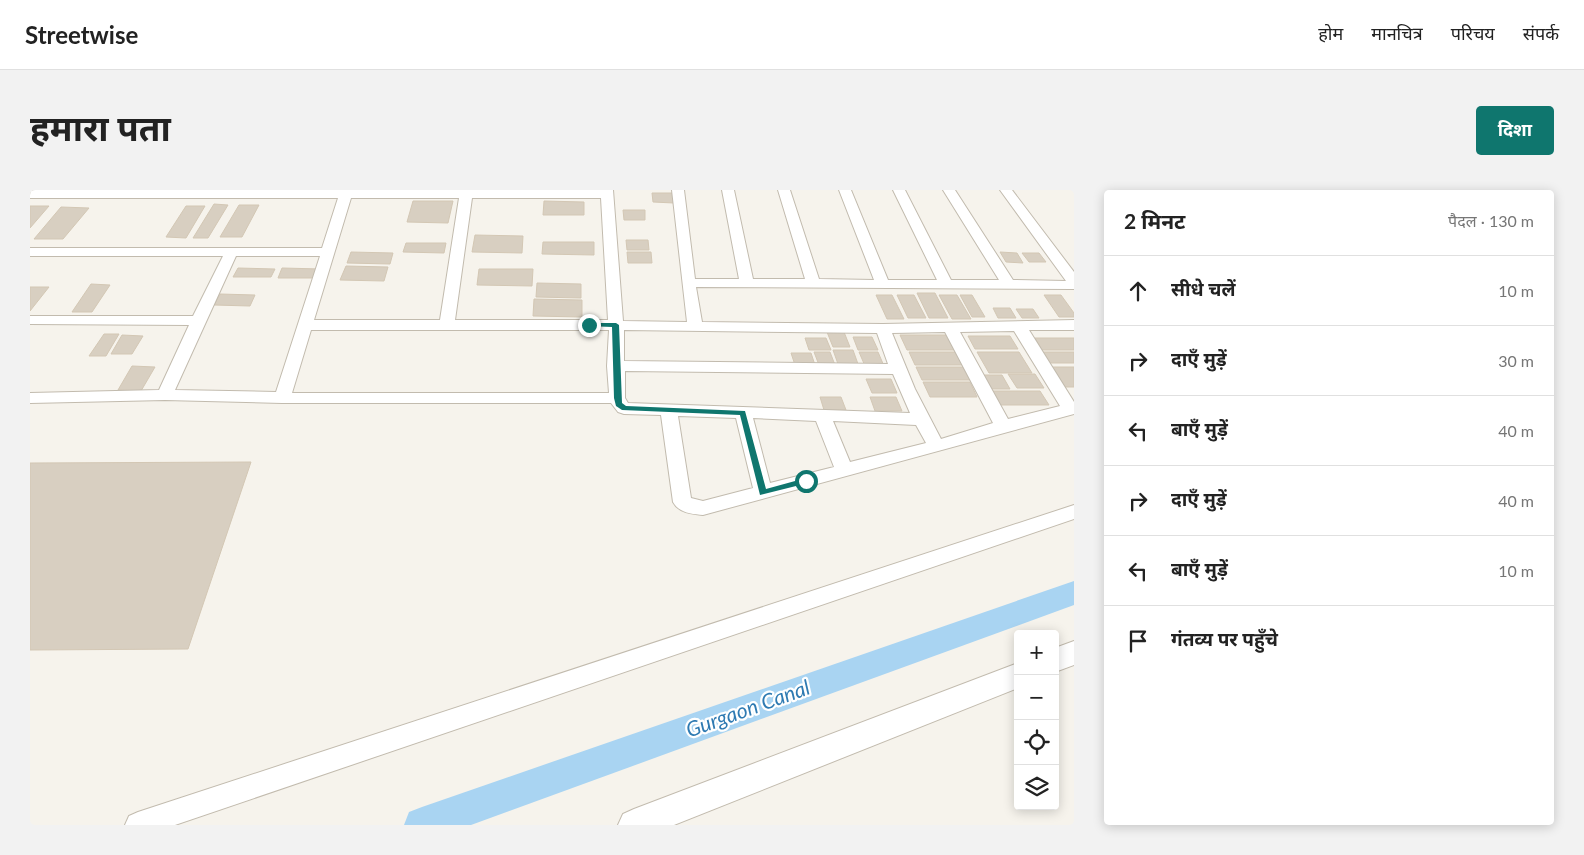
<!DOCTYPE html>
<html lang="hi">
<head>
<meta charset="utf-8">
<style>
	:root { --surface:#fff; --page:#f2f2f2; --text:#222; --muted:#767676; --line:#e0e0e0; --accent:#0f766e }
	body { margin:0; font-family:Lato,"Noto Sans Devanagari",sans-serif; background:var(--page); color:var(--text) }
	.controls { position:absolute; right:15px; bottom:15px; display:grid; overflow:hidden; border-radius:5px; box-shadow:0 2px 12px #0003 }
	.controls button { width:45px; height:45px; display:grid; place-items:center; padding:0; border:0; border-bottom:1px solid var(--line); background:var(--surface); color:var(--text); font:25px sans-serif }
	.stop { position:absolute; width:15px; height:15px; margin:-11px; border:4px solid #0f766e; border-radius:50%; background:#fff }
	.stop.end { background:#0f766e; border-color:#fff; box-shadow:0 1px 5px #0008 }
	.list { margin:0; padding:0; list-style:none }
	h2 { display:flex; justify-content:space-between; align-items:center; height:65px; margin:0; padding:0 20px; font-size:21px }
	h2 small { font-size:16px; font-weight:400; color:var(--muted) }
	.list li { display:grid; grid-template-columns:32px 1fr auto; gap:15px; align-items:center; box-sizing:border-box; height:70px; padding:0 20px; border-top:1px solid var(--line) }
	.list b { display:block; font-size:19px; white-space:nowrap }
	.list em { font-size:16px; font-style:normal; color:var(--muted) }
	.icon { flex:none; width:28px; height:28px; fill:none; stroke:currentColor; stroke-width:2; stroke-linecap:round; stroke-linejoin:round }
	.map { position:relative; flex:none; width:1044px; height:635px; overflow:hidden; border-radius:5px }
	header { display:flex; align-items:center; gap:30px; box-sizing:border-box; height:70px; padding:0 25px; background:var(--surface); border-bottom:1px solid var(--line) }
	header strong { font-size:24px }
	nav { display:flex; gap:28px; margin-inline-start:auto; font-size:18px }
	.intro { display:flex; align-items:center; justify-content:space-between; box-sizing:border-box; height:120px; padding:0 30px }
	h1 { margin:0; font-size:35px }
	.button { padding:12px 22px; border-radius:5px; background:var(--accent); color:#fff; font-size:18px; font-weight:700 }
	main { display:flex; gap:30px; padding:0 30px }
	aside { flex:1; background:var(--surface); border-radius:5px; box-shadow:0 2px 12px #0003 }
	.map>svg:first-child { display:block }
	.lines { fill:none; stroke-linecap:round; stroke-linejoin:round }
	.canal { fill:#a9d4f2; fill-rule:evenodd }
	.building { fill:#d8cfc1; stroke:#d3c7b4 }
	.minor-casing { stroke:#c2bbae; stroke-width:2 }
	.tertiary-casing { stroke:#c2bbae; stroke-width:2 }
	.minor { fill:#fff; fill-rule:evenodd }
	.tertiary { fill:#fff; fill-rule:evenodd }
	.route { fill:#0f766e }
	.labels { text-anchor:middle; stroke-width:4.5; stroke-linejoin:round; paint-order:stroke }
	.near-water-label { font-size:21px; font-style:italic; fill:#2e7ab2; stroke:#fff }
</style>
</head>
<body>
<header>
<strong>Streetwise</strong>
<nav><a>होम</a><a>मानचित्र</a><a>परिचय</a><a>संपर्क</a></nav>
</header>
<div class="intro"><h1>हमारा पता</h1><a class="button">दिशा</a></div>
<main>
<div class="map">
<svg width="1044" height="635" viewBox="0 0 1044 635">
	<rect width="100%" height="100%" fill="#f6f3ec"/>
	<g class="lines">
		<path class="canal" d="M1044 391V415L441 635H374L379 622 392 617Z"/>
	</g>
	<g class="building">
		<path d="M622 3H643L644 13 623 12Z"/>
		<path d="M383 11H423L418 33 377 32Z"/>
		<path d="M514 11 554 12V25H513Z"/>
		<path d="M184 14 198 15 178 48H163Z"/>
		<path d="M209 15H229L212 47H190Z"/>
		<path d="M0 16H19L0 38Z"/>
		<path d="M156 16H175L156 48 136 47Z"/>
		<path d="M31 17 59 18 33 49H4Z"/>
		<path d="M593 20H615V30H594Z"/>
		<path d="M445 45 493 46 492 63 442 62Z"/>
		<path d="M596 50H618L619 60H597Z"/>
		<path d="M513 52H564V65L512 64Z"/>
		<path d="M376 53H416L414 63 373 62Z"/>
		<path d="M321 62 363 63 360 74 317 73Z"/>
		<path d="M597 62H621L622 73H598Z"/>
		<path d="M970 62 987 63 993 73 976 72Z"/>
		<path d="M992 63H1009L1016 72H999Z"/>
		<path d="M316 76 358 77 354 91 310 90Z"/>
		<path d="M208 78 245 79 241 87H203Z"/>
		<path d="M252 78 291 79 287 88H248Z"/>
		<path d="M449 79H503L502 96 447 95Z"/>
		<path d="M507 93 551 94V108L506 107Z"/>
		<path d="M61 94 80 95 62 122H42Z"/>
		<path d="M0 97H19L0 121Z"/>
		<path d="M887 103H905L918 128H899Z"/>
		<path d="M190 104 225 105 220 116 184 115Z"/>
		<path d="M846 105H862L874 129H857Z"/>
		<path d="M867 105H884L896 128H878Z"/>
		<path d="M909 105H927L941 129H922Z"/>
		<path d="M930 105H942L955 127H942Z"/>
		<path d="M1014 105H1031L1044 123V127H1029Z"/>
		<path d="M504 109 552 110V127L503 126Z"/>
		<path d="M963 118H980L986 128H968Z"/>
		<path d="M986 119H1003L1009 128H992Z"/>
		<path d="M797 142H814L820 157H803Z"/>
		<path d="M74 144H89L76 166H59Z"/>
		<path d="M92 145 113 146 102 164H81Z"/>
		<path d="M870 145H919L926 160H877Z"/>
		<path d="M938 146H980L988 159H945Z"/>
		<path d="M823 147H842L848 160H828Z"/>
		<path d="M775 148H796L801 160H779Z"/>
		<path d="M1005 148H1044V160H1012Z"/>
		<path d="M803 160H823L828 174H808Z"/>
		<path d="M784 162H800L805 175H789Z"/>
		<path d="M829 162H848L854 176H835Z"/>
		<path d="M879 162H926L932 175H885Z"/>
		<path d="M947 162H989L1002 183H959Z"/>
		<path d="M1010 162H1044V173H1018Z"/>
		<path d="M761 163H781L785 175H765Z"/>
		<path d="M102 176 125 177 111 201 88 200Z"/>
		<path d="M886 177H933L940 190H892Z"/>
		<path d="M1018 177H1044V197H1031Z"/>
		<path d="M978 184H1005L1014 198H987Z"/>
		<path d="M950 185H972L980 199H958Z"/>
		<path d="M836 189H861L867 203H842Z"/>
		<path d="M893 192H940L947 207H900Z"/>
		<path d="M960 201H1010L1019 215H968Z"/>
		<path d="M790 207H811L816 220H794Z"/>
		<path d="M840 207H866L872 221H845Z"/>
		<path d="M221 272 158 459 0 460V273Z"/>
	</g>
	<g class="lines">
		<g class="minor-casing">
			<g id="minor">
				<path d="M0 0H583L593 131 657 132 642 0H654L665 89H709L692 0H704L723 89H775L748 0H760L789 89 844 90 809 0H821L858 90H907L863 0H875L921 90H969L913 0H925L983 90 1036 91 970 0H982L1044 82V99L666 97 672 132 853 134 1044 130V140H999L1044 212V224L673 325C662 324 649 323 643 312L631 225 594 224 588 222 581 213H252L135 210 0 213V203L129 200 159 135 0 134V126H163L193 66H0V58H292L308 8H0ZM321 8H429L410 130H284ZM442 8H571L578 130H425ZM206 66H290L246 202 145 200ZM281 140H579L577 176 579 203H262ZM594 140 847 143 858 174 594 171ZM984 141 1030 216 978 229 930 142ZM915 142 963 233 911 249 885 199 862 143ZM595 181 863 184 880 223 598 213 595 208ZM648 226 706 228 723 298 673 311 661 308ZM723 228 786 231 804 277 740 293ZM803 231 886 235 896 253 820 272Z"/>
				<path d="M1044 315V329L145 635H95L99 626 108 622Z"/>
			</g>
		</g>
		<g class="tertiary-casing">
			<g id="tertiary">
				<path d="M1044 451V475L1025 482V458Z"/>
				<path d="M988 473V498L644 635H588L593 624 604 619Z"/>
			</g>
		</g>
		<use href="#minor" class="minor"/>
		<use href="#tertiary" class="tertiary"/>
	</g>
	<path class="route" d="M559 133H586L589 135 592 213 596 216 715 221 736 299 776 288 778 289V293L730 305 710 225 592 220 586 216 584 208 582 137 557 136 556 135Z"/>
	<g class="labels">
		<g class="near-water-label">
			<text transform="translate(718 519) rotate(-20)" y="7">Gurgaon Canal</text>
		</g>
	</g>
</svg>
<div class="controls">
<button>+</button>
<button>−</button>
<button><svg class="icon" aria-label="locate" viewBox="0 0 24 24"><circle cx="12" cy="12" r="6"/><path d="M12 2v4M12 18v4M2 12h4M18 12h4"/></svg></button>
<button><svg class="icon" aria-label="layers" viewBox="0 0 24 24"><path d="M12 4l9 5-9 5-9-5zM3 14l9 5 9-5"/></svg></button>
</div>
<div class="stop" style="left:776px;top:291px"></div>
<div class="stop end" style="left:559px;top:135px"></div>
</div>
<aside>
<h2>2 मिनट<small>पैदल · 130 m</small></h2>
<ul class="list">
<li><svg class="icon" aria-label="ahead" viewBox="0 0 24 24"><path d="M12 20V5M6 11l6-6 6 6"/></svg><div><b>सीधे चलें</b></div><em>10 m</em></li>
<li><svg class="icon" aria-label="right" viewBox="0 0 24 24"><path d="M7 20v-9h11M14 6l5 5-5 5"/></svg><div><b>दाएँ मुड़ें</b></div><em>30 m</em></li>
<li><svg class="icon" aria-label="left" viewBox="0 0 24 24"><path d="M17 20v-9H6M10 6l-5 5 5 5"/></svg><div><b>बाएँ मुड़ें</b></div><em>40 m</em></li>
<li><svg class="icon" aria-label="right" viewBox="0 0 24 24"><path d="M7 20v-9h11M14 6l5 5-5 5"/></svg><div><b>दाएँ मुड़ें</b></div><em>40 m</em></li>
<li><svg class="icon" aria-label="left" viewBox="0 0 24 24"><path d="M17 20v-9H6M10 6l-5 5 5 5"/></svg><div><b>बाएँ मुड़ें</b></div><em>10 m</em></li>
<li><svg class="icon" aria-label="arrive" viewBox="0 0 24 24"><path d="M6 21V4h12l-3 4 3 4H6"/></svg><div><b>गंतव्य पर पहुँचे</b></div></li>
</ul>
</aside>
</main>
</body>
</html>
